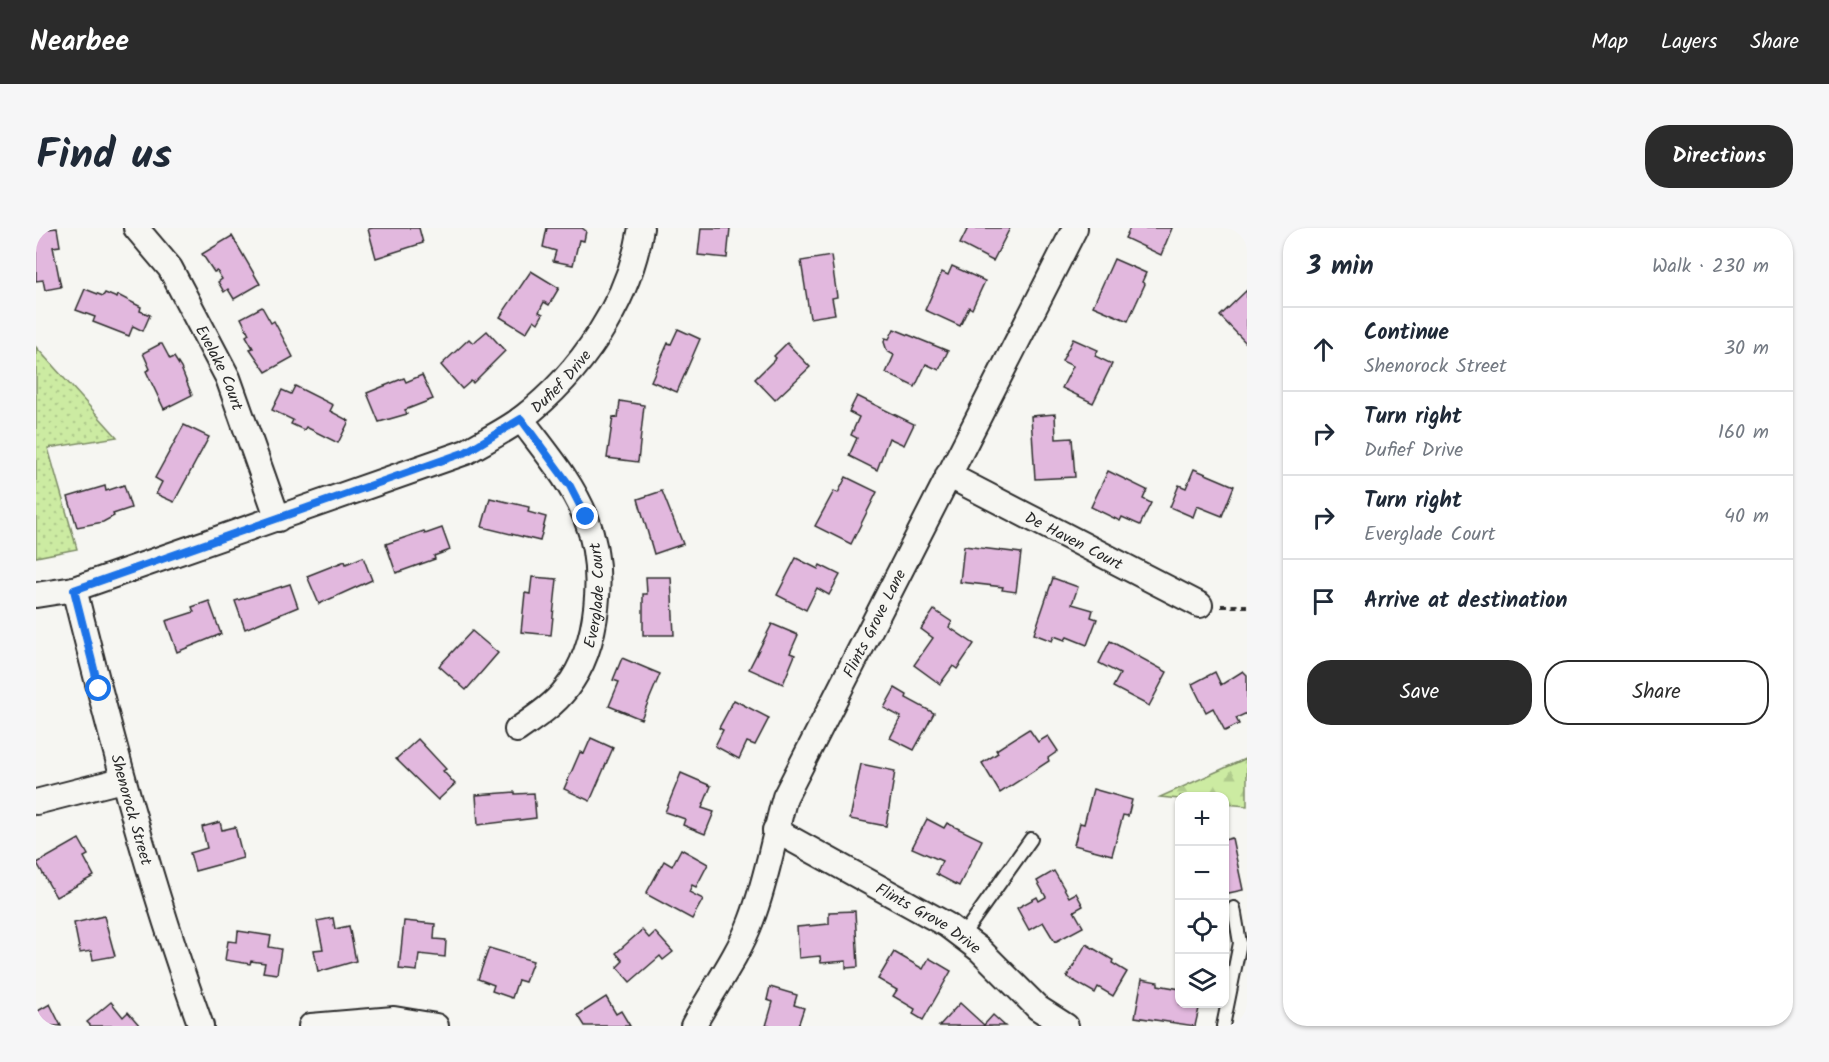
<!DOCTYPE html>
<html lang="en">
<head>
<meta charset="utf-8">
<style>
	:root { --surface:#fff; --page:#f6f6f7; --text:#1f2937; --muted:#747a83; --line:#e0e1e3; --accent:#2b2b2b }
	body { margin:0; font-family:Kalam,sans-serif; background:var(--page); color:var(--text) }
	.controls { position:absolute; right:18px; bottom:18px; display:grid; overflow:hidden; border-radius:12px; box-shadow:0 2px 4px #0004 }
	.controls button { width:54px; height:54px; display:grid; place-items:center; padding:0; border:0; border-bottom:2px solid var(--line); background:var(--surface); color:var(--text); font:30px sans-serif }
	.stop { position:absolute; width:18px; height:18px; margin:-14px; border:4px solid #1a73e8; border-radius:50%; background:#fff }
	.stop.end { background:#1a73e8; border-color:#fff; box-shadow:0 2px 6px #0008 }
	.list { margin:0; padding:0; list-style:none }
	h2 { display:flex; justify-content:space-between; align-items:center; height:78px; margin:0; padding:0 24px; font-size:26px }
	h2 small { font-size:20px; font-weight:400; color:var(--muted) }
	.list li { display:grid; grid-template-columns:39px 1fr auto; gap:18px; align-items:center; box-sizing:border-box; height:84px; padding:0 24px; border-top:2px solid var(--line) }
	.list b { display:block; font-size:22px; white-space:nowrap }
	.list p { margin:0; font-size:20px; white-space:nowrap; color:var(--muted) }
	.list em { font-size:20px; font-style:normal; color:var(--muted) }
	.actions { display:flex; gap:12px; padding:18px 24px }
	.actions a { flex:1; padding:14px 0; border:2px solid var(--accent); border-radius:24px; text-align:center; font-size:21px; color:var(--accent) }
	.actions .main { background:var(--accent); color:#fff }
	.icon { flex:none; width:33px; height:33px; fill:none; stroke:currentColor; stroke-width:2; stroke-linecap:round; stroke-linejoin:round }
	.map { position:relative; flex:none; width:1211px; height:798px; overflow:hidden; border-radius:24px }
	header { display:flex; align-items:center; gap:36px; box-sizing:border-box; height:84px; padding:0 30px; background:var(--accent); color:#fff }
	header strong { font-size:28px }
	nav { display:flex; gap:33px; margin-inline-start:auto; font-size:21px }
	.intro { display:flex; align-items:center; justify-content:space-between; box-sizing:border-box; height:144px; padding:0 36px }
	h1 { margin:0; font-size:42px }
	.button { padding:15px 27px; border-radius:24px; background:var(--accent); color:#fff; font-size:21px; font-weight:700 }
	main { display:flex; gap:36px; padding:0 36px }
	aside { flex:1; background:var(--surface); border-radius:24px; box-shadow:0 2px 4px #0004 }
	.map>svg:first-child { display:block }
	.green { fill:url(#green-dots); stroke:#7c8b66; stroke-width:1.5 }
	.forest { fill:url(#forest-firs); stroke:#7c8b66; stroke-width:1.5 }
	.building { fill:#e2b8de; stroke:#2b2b2b; stroke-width:1.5 }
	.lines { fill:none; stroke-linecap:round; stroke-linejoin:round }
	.lane-casing { stroke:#2b2b2b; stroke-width:16 }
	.street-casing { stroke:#2b2b2b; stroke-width:28 }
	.path { stroke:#2b2b2b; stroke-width:4; stroke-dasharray:6 4.5; stroke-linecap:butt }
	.lane { stroke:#f6f6f2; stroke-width:12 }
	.street { stroke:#f6f6f2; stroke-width:24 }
	.route { stroke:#1a73e8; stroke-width:8 }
	.labels { text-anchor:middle; stroke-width:6; stroke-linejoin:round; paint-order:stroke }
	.street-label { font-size:16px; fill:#2b2b2b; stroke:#f6f6f2 }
</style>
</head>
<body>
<header>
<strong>Nearbee</strong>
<nav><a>Map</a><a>Layers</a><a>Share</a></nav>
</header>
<div class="intro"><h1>Find us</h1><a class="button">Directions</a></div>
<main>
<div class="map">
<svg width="1211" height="798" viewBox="0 0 1211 798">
	<defs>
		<pattern id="green-dots" width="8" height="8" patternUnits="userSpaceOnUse" patternTransform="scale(1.5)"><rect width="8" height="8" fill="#cceba2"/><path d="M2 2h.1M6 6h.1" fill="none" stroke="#afca8c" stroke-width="1.8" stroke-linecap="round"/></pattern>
		<pattern id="forest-firs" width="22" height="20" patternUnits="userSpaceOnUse" patternTransform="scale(1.5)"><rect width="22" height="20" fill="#cceba2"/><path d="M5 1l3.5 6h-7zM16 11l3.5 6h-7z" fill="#afca8c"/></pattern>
	</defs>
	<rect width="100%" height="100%" fill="#f6f6f2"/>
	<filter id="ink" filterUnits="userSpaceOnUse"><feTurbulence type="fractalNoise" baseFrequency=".0167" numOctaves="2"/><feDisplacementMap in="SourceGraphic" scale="12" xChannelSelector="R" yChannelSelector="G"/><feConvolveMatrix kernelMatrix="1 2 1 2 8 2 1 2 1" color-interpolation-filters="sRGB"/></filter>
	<g filter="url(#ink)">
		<path class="green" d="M0 119 81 209 12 220 41 321 0 329Z"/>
		<path class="forest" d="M1211 530V578L1189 576 1188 568H1144L1143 571 1124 569Z"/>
		<g class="building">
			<path d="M21 0 24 18 17 19 25 59 9 62 7 52 0 53V2Z"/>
			<path d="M337 0H383L387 15 340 30 332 1Z"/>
			<path d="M511 0H546L550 3 548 13 543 12 537 37 517 33 520 23 507 19Z"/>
			<path d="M665 0H694L691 30 662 27Z"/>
			<path d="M932 0H974L957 33 924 16Z"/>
			<path d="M1094 0H1136L1125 27 1089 10Z"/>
			<path d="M196 8 224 56 198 71 192 61 188 64 182 54 186 51 181 43 178 44 166 26Z"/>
			<path d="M795 28 801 69 796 70 799 86 774 90 765 33Z"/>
			<path d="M1078 31 1110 45 1106 54 1109 56 1092 93 1057 78Z"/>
			<path d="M916 38 949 53 936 81 933 79 924 98 889 82 906 44 912 47Z"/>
			<path d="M495 43 523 60 513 77 508 74 503 84 507 86 502 95 498 92 490 105 464 89Z"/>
			<path d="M49 61 67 68 69 65 81 70 82 67 105 79 104 83 114 87 107 103 97 98 93 108 57 94 59 89 40 82Z"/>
			<path d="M1211 62V116L1184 88Z"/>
			<path d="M226 79 235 95 238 93 257 129 230 144 214 121 217 120 210 108 213 106 205 90Z"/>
			<path d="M642 101 664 111 641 164 615 153 632 115 635 116Z"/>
			<path d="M858 101 912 123 903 142 890 136 879 159 850 145 858 127 851 123 848 114 849 110 853 111Z"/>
			<path d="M451 103 469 123 437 155 435 153 426 161 405 137 433 111 437 115Z"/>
			<path d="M1037 111 1062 122 1059 128 1076 136 1057 175 1026 160 1037 138 1026 133Z"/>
			<path d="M751 115 774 139 739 172 719 151 740 130 738 128Z"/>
			<path d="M124 116H126L134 131 138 129 145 140 156 167 128 181 110 143 114 141 107 125Z"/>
			<path d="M386 147 397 171 369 182 371 186 343 194 331 165 368 150 370 154Z"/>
			<path d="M259 158 297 177 294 183 313 193 302 215 270 199 268 202 255 196 257 192 236 182 246 162 255 166Z"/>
			<path d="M821 168 878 196 868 217 853 210 841 242 813 228 821 210 815 207 823 189 813 184Z"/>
			<path d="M584 173 608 177 602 234 571 230 577 189 582 190Z"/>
			<path d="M1019 186 1020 211 1036 210 1039 249 999 251 995 188Z"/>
			<path d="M148 197 173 209 138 274 120 266 126 254 119 250Z"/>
			<path d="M1158 241 1198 258 1186 288 1161 278 1157 289 1134 279 1143 257 1150 260Z"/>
			<path d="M1072 243 1111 262 1107 271 1115 275 1104 297 1086 289 1084 293 1055 279Z"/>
			<path d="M810 249 841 264 815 316 779 298 798 263 802 265Z"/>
			<path d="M88 257 95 280 77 286 78 288 67 294 41 299 32 269 69 258 70 263Z"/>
			<path d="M626 263 647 316 618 326 602 271Z"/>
			<path d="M454 270 493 279 492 284 510 289 504 313 446 299Z"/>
			<path d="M406 300 414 322 398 328 399 331 360 345 350 316 388 303 389 306Z"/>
			<path d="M928 318 985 325 980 364 966 362 967 359 924 354Z"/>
			<path d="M327 329 336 352 283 376 271 348 309 333 310 336Z"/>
			<path d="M760 330 782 341 784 337 804 347 793 367 781 360 770 382 741 367Z"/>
			<path d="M496 349 521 351 515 407 485 404 489 365 494 366Z"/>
			<path d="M610 349H635L638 407H607V366H611Z"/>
			<path d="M1017 350 1042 359 1036 376 1057 382 1055 389 1061 391 1051 417 1031 409 1029 412 1018 408 1016 413 998 406Z"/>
			<path d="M254 356 262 379 209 401 199 373Z"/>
			<path d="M173 373 185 406 141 424 130 393 158 384 156 379Z"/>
			<path d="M898 382 916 394 913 399 938 416 921 441 917 438 904 456 878 437 897 410 885 401Z"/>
			<path d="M736 396 762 407 754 425 759 427 747 456 713 441Z"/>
			<path d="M436 403 462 425 430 462 403 438Z"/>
			<path d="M1074 413 1131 444 1113 478 1077 459 1084 446 1063 435Z"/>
			<path d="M586 430 624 446 605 491 573 478 583 454 577 452Z"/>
			<path d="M1207 443 1211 447V485L1200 490 1203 496 1189 503 1177 480 1170 484 1156 456 1179 444 1185 457Z"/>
			<path d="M859 460 871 467 870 470 898 485 878 522 854 510 865 489 848 480Z"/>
			<path d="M698 472 733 490 719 517 711 514 703 531 679 518 687 502 683 500Z"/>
			<path d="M993 501 1002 514 1012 508 1022 523 1012 530 1013 533 964 565 946 535 962 525 960 522Z"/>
			<path d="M555 510 577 520 554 573 528 561 544 524 548 526Z"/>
			<path d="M382 511 410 541 407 543 419 556 402 572 360 531Z"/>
			<path d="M825 536 859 543 850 598 814 591Z"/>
			<path d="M645 545 675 558 666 580 678 584 669 606 647 597 649 591 629 584Z"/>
			<path d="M1057 561 1096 572 1092 588 1087 587 1076 627 1038 617 1044 595 1048 596Z"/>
			<path d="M479 564V566L498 565 500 590 442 597 440 567Z"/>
			<path d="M891 591 908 600 911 595 946 612 923 658 900 646 906 633 876 620Z"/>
			<path d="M184 594 186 602 199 599 207 630 159 643 154 625 171 620 166 599Z"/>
			<path d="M1196 610 1207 662 1188 666V612Z"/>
			<path d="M43 611 52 627 48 629 58 648 20 669 1 635Z"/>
			<path d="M645 621 672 636 660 659 656 657 653 664 667 671 656 691 610 666 628 633 636 638Z"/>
			<path d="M1018 643 1033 669 1040 665 1047 678 1038 683 1047 699 1019 714 1007 694 993 702 981 680 1001 669 1003 673 1010 669 1001 653Z"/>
			<path d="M819 683 822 739 810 740V733L785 735 784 728 763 730 761 699 793 696V684Z"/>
			<path d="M68 688 79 728 57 732 55 723 44 725 38 695Z"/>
			<path d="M297 690 299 701 313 698 320 733 282 744 278 722 287 721 281 693Z"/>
			<path d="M368 693 399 696 398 711 410 712 409 729 383 726 381 743 363 741Z"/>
			<path d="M606 702 613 710 619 704 637 724 627 732 624 728 594 754 581 739 587 733 580 725Z"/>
			<path d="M202 703 235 708 233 719 245 721 241 746 227 744 229 735 215 733 214 736 189 732 192 713 201 714Z"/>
			<path d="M1050 716 1077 732 1076 735 1091 744 1077 768 1062 759 1059 765 1031 749Z"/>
			<path d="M453 720 497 733 489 754 482 752 476 770 456 763 458 757 442 751Z"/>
			<path d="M858 724 887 741 893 730 915 743 887 792 877 786 879 781 857 768 861 762 842 751Z"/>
			<path d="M1106 751 1122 754V757L1144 761V776H1164L1159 798 1099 789Z"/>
			<path d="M734 759 761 767 758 777 768 780 762 798H730L737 774 731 772Z"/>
			<path d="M570 769 580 786 585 783 594 798H549L542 787Z"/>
			<path d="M75 774 87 789 92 784 104 798H55L51 794Z"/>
			<path d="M924 775 948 797 957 787 969 798H903Z"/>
			<path d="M14 776 25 798H0V784Z"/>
		</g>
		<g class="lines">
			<g class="lane-casing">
				<g id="lane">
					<path d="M926 708 995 611"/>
					<path d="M1187 798 1204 715 1198 680"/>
				</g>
			</g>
			<g class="street-casing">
				<g id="street">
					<path id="s1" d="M100 0 134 40 192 150 242 291"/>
					<path id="s2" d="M912 247 1164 377"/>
					<path id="s3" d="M38 361C75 509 113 655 165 798"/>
					<path id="s4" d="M0 367 38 361 430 224C448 213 469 203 485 191 545 145 593 74 605 0"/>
					<path id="s5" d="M481 502C498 490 517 478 530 461 564 418 570 340 550 290 536 254 508 222 485 191"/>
					<path d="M0 574 86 552"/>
					<path id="s6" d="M739 602 911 697 944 722 1002 780 1030 798"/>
					<path d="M275 798 358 791 400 798"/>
					<path id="s7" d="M657 798C675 765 702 728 715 693 731 652 737 611 749 569L1039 0"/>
				</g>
			</g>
			<path class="path" d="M1185 378H1211"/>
			<use href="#lane" class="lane"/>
			<use href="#street" class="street"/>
		</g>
	</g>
	<g class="lines" filter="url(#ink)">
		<path class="route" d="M63 461 38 362 430 224 485 191 534 258 550 289"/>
	</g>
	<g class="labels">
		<g class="street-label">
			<text dy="6" stroke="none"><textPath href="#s1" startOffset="164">Evelake Court</textPath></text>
			<text dy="6" stroke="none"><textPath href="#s4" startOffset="573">Dufief Drive</textPath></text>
			<text dy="6" stroke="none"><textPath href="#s2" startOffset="142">De Haven Court</textPath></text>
			<text dy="6" stroke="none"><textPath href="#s5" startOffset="164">Everglade Court</textPath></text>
			<text dy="6" stroke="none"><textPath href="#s7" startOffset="444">Flints Grove Lane</textPath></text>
			<text dy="6" stroke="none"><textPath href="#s3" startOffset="228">Shenorock Street</textPath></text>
			<text dy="6" stroke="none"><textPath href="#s6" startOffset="177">Flints Grove Drive</textPath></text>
		</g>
	</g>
</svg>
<div class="controls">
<button>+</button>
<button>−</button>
<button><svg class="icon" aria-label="locate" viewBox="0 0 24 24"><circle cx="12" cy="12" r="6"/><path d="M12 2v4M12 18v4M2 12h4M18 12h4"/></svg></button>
<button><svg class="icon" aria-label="layers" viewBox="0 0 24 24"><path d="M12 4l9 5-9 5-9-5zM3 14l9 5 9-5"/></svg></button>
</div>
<div class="stop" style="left:63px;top:461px"></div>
<div class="stop end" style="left:550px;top:289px"></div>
</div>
<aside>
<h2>3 min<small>Walk · 230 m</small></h2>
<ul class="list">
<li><svg class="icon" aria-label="ahead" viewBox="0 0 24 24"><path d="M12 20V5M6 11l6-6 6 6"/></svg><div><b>Continue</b><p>Shenorock Street</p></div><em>30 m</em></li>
<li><svg class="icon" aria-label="right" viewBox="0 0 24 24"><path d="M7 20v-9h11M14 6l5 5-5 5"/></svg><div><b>Turn right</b><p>Dufief Drive</p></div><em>160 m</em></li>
<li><svg class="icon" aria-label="right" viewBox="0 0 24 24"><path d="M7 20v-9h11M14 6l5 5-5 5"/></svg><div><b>Turn right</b><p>Everglade Court</p></div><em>40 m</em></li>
<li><svg class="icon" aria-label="arrive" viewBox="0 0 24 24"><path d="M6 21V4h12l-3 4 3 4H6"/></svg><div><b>Arrive at destination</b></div></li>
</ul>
<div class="actions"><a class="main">Save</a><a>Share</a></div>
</aside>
</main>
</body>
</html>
